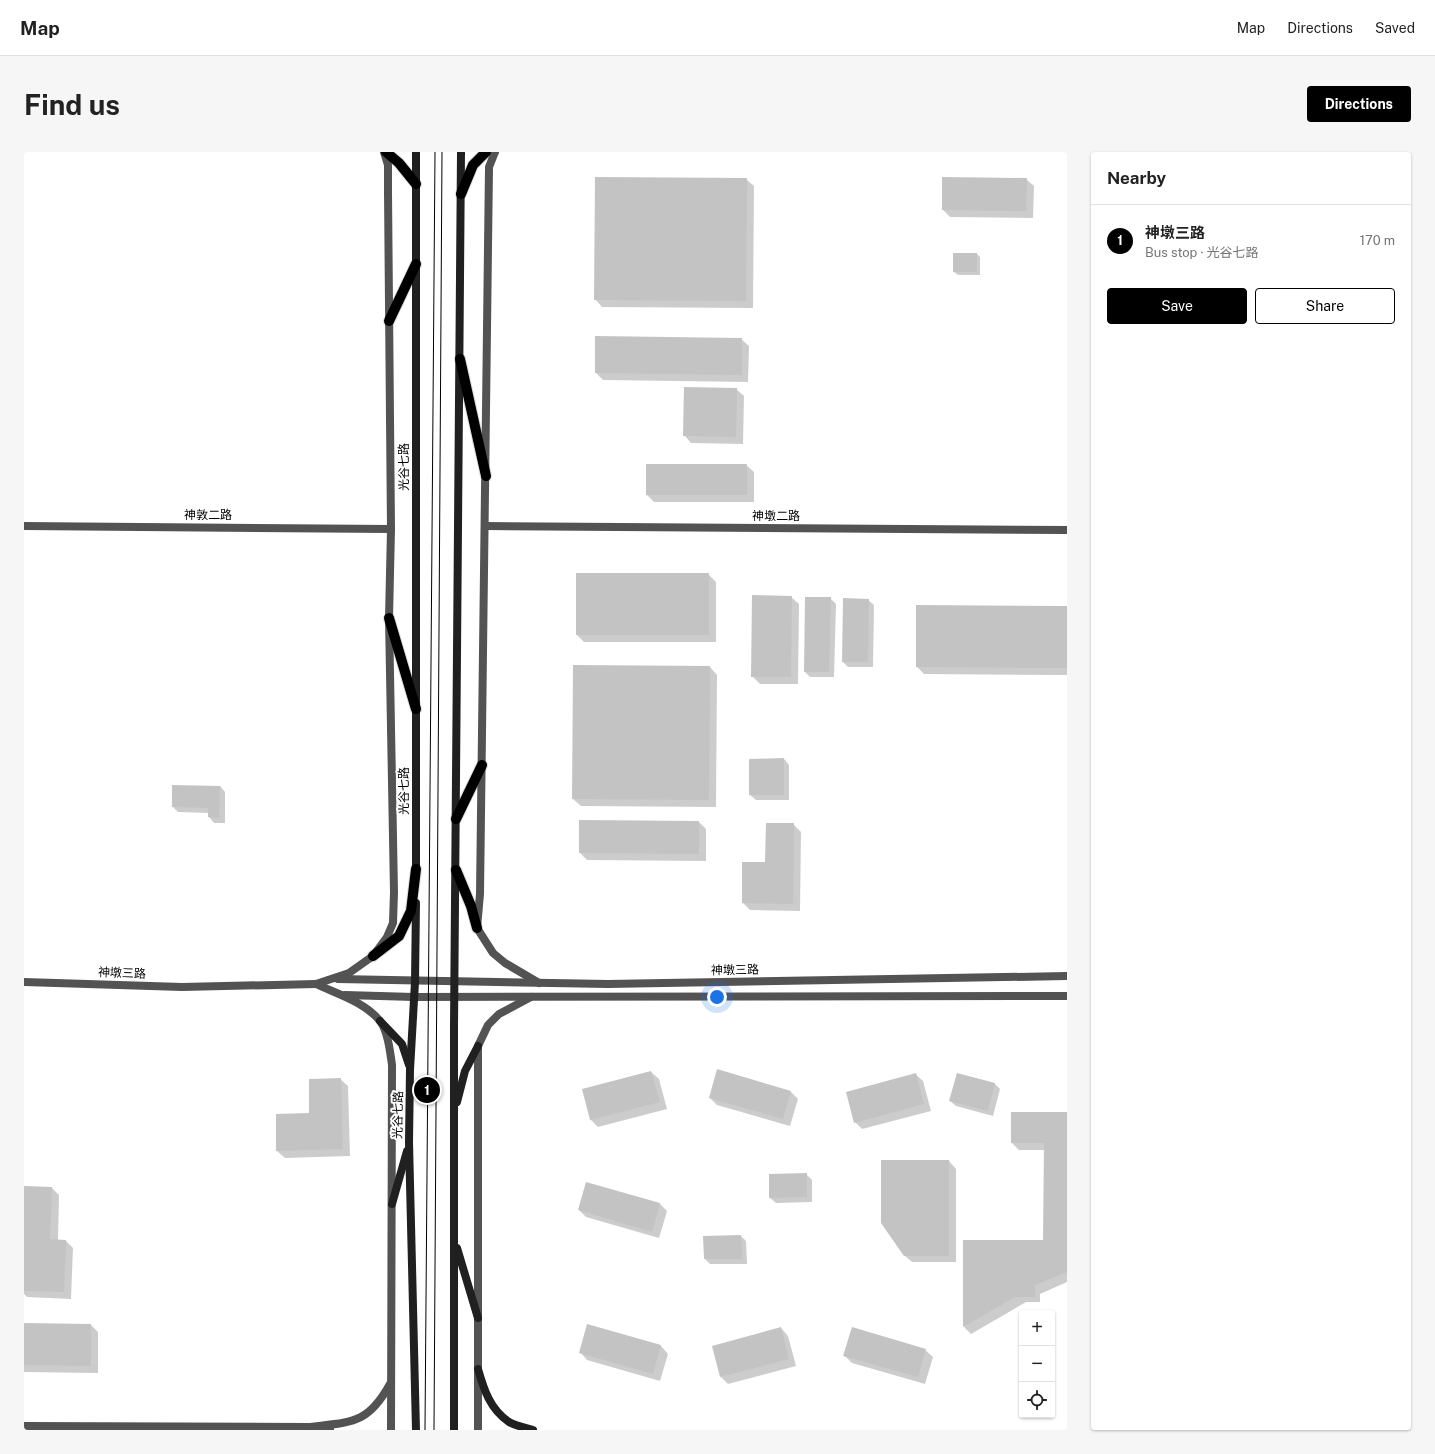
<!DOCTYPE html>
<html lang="en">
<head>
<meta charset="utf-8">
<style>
	:root { --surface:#fff; --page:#f6f6f6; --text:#222; --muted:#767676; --line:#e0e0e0; --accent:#000 }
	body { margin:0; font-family:"Public Sans","Noto Sans SC",sans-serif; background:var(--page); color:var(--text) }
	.controls { position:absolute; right:12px; bottom:12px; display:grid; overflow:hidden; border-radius:4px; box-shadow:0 1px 3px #0004 }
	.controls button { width:36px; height:36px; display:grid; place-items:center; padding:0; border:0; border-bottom:1px solid var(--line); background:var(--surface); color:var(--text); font:20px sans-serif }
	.you { position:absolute; left:693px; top:845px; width:14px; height:14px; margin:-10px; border:3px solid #fff; border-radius:50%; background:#1a73e8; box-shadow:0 0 0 6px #1a73e833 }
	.badge { display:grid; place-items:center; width:26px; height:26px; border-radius:50%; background:var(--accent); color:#fff; font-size:13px; font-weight:700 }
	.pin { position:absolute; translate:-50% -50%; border:2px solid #fff; box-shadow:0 1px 4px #0006 }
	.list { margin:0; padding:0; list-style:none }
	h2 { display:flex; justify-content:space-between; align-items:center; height:52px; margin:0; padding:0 16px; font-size:17px }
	h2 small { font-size:13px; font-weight:400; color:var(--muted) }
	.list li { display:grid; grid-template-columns:26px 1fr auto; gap:12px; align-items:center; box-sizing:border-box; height:72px; padding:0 16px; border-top:1px solid var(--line) }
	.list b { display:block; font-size:15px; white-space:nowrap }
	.list p { margin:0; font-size:13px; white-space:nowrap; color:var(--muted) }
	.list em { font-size:13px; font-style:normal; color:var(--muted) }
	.actions { display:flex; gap:8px; padding:12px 16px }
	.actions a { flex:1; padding:9px 0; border:1px solid var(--accent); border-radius:4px; text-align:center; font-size:14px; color:var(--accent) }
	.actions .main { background:var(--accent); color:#fff }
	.icon { flex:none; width:22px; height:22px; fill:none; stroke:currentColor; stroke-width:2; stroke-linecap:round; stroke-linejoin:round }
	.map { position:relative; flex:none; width:1043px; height:1278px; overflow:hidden; border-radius:4px }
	header { display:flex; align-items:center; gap:24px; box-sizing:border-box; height:56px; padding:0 20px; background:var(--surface); border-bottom:1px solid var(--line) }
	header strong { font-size:19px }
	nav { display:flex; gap:22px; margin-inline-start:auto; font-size:14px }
	.intro { display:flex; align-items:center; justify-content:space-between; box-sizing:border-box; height:96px; padding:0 24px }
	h1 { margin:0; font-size:28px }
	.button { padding:10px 18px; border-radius:4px; background:var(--accent); color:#fff; font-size:14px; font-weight:700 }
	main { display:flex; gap:24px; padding:0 24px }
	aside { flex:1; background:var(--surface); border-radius:4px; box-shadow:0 1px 3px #0004 }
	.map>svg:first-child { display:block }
	.shadow { fill:#0003 }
	.building { fill:#c3c3c3 }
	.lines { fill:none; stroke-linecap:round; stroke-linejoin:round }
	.primary-casing { stroke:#dbdbdb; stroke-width:12 }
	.tertiary { stroke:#535353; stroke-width:8 }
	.secondary { stroke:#202020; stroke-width:8 }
	.primary { stroke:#000; stroke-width:10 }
	.tram { stroke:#000; stroke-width:1 }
	.labels { text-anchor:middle; stroke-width:4; stroke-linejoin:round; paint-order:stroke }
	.street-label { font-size:12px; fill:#000; stroke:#fff }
</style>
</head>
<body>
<header>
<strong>Map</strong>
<nav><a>Map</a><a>Directions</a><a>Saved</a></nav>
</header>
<div class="intro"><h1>Find us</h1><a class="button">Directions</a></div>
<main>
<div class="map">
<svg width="1043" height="1278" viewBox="0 0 1043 1278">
	<rect width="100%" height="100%" fill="#fff"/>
	<g class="shadow">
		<path d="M919 26 1002 27 1010 34 1009 66 926 65 919 58Z"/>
		<path d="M722 27 730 34 729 156 578 155 571 147Z"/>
		<path d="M953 102 956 105V123H934L930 120Z"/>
		<path d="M717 187 725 194 724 230 579 228 572 221Z"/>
		<path d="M712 237 720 244 719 292 667 291 660 283Z"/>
		<path d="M722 313 730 320V350H630L623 343Z"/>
		<path d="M684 422 692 430V490H560L553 483Z"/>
		<path d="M767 445 775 452 774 532H736L728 524Z"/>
		<path d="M806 446 812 452 810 525H786L781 520Z"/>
		<path d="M844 448 850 453 849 515H824L819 510Z"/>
		<path d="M893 454 1043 455V523L900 522 893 515Z"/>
		<path d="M550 514 686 515 693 523 692 655 557 654 549 647Z"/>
		<path d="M760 607 765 613V648H732L726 643Z"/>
		<path d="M196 634 201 640V671H190L185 665V661L154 660 149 655Z"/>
		<path d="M675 670 682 677V709L563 708 556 701Z"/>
		<path d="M769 672 777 680 776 759 726 758 719 751 742 711Z"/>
		<path d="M627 920 635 927 643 957 574 975 567 968 559 938Z"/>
		<path d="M891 922 899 929 907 959 838 977 831 970Z"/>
		<path d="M933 922 971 932 976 937 969 964 932 954 926 949Z"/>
		<path d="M316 927 324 934 326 1004 261 1006 253 999Z"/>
		<path d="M767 940 774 947 766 974 693 953 686 946Z"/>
		<path d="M1043 961V1130L1016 1142V1150H1002L947 1182 940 1175 1020 1089 1021 998H995L988 991Z"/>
		<path d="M925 1009 932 1017V1110H888L880 1103Z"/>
		<path d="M782 1022 788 1028V1050L752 1051 746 1046Z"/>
		<path d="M0 1035 28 1036 35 1043 34 1088 42 1089 49 1096 47 1147 3 1145 0 1142Z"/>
		<path d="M636 1052 643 1059 635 1086 562 1065 555 1058Z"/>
		<path d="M717 1084 722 1089 723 1112H686L681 1107Z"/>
		<path d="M0 1172 67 1173 74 1180V1221L0 1220Z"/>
		<path d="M564 1173 637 1194 644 1202 636 1229 563 1208 556 1200Z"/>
		<path d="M757 1176 764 1184 772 1214 704 1232 697 1225Z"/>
		<path d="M901 1198 909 1205 901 1232 828 1211 821 1204Z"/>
	</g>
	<g class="building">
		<path d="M571 25 723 26 722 149 570 148Z"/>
		<path d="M918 25 1003 26 1002 59 918 58Z"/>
		<rect x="929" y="101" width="24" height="19"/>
		<path d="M571 184 718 186V223L571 221Z"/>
		<path d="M660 235 713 236 712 285 659 284Z"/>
		<rect x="622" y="312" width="101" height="31"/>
		<rect x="552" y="421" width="133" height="62"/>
		<path d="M728 443 768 444 767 525H727Z"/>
		<path d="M781 445H807L805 520H780Z"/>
		<path d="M819 446 845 447 844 510H818Z"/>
		<path d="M892 453 1043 454V516L892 515Z"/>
		<path d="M549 513 686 514 685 648 548 647Z"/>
		<path d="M760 606V643H725V607Z"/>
		<path d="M148 633 196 634 195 666 184 665V656L148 655Z"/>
		<path d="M555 668 675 669V702L555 701Z"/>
		<path d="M742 671H770L769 752 718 751V710H741Z"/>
		<path d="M693 917 767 939 759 967 685 946Z"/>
		<path d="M627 919 636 950 566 968 558 937Z"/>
		<path d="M892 921 900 952 830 971 822 940Z"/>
		<path d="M933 921 971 931 964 959 925 949Z"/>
		<path d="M317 926 319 997 252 999V962L285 961V927Z"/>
		<path d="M987 960H1043V1120L1011 1133V1145H991L939 1175V1088H1019L1020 991H987Z"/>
		<path d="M857 1008H925V1104H880L857 1071Z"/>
		<path d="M783 1021V1045L745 1046V1022Z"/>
		<path d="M562 1030 636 1051 628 1080 554 1058Z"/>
		<path d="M0 1034 28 1035 26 1087 42 1088 40 1140 0 1139Z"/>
		<path d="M717 1083 718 1107H680L679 1084Z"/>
		<path d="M0 1171 67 1172V1214L0 1213Z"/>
		<path d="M563 1172 637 1193 629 1222 555 1201Z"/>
		<path d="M757 1175 765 1207 696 1225 688 1194Z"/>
		<path d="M828 1175 902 1197 894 1225 819 1204Z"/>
	</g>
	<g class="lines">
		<g class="primary-casing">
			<g id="primary">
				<path d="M362 0 375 11 392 32"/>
				<path d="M437 42 449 13 462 0"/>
				<path d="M365 169 392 112"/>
				<path d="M436 207 462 324"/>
				<path d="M365 466 392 557"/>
				<path d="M432 667 458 613"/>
				<path d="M432 718 447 754 453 776"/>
				<path d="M349 804 375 784 387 759 392 717"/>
			</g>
		</g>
		<g class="tertiary">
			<path d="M360 0 364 13V40L367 377 365 466 370 740 369 771 363 785 349 804 325 821 292 832C313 842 341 850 356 869 364 880 366 899 368 913L367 1278"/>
			<path d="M471 0 465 15 456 742 453 776 469 801 481 811 515 831"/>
			<path d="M0 374 367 377"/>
			<path d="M461 374 1043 378"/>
			<path d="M314 827 584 832 1043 824"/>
			<path d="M0 830 158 835 292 832"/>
			<path d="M321 843 390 845 1043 844"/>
			<path d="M0 1274 286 1275"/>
			<path d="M306 1278 286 1275C328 1270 344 1272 366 1232"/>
			<path d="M454 1278V894L464 873 475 862 507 845"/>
		</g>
		<g class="secondary">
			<path d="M392 723V0"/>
			<path d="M392 751 391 830 386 918 385 990 392 1278"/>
			<path d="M356 869 378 892 385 913"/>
			<path d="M433 950 441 919 454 894"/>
			<path d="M368 1052 383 999"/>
			<path d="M433 1096 454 1166"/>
			<path d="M454 1217C460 1238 466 1257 485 1270 492 1274 502 1276 509 1278"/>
			<path d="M430 1278V875L437 0"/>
		</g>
		<use href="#primary" class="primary"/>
		<g class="tram">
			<path d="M401 1278 411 0"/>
			<path d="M410 1278 418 0"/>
		</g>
	</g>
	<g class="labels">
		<g class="street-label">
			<text transform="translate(380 315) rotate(-90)" y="4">光谷七路</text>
			<text x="184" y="367">神敦二路</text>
			<text x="752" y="368">神墩二路</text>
			<text transform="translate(380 639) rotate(-90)" y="4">光谷七路</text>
			<text transform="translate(711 818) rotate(-1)" y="4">神墩三路</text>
			<text transform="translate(98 821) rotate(2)" y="4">神墩三路</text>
			<text transform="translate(374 963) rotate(-89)" y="4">光谷七路</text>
		</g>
	</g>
</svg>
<div class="controls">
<button>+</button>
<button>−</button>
<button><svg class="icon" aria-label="locate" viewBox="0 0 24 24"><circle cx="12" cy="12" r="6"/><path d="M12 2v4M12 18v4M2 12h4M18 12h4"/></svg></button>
</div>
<div class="you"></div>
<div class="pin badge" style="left:403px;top:938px">1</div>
</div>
<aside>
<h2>Nearby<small></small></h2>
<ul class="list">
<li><span class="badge">1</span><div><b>神墩三路</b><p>Bus stop · 光谷七路</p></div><em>170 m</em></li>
</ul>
<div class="actions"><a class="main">Save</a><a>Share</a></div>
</aside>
</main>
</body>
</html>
